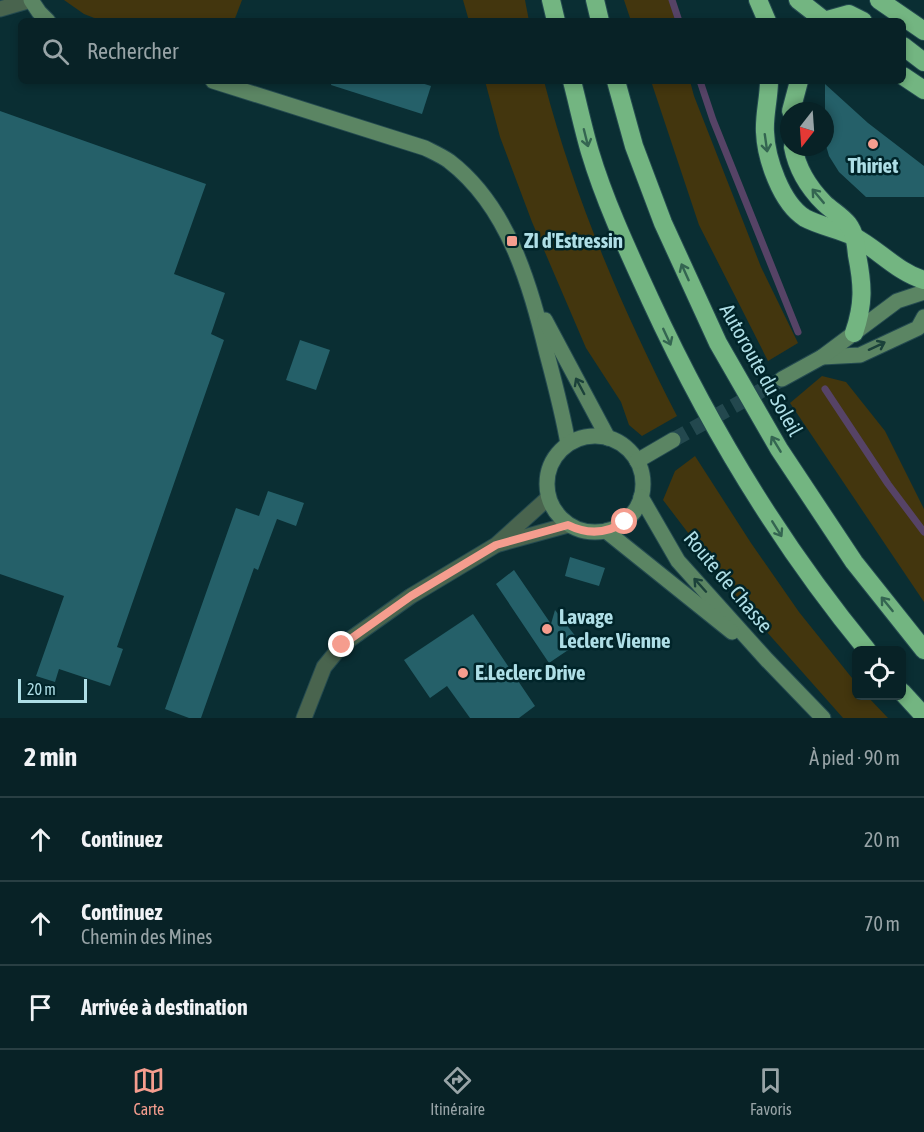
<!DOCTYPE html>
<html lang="fr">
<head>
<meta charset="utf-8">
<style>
	:root { --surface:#082226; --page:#162f32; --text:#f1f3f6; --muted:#98a4a7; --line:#293f43; --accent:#f59d8e }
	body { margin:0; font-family:"Asap Condensed",sans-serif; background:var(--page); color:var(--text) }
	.controls { position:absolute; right:18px; bottom:18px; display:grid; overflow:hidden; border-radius:9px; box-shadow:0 3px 9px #0003 }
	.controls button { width:54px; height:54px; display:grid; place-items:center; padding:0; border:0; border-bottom:2px solid var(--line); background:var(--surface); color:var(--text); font:30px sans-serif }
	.compass { position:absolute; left:780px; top:102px; width:54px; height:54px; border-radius:50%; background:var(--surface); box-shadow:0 3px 9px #0003; rotate:197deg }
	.scale { position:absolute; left:18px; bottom:15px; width:69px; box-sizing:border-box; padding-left:6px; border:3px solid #aedee6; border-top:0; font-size:16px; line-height:21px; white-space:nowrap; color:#aedee6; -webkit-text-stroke:4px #002429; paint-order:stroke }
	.stop { position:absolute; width:18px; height:18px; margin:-14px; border:4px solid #f59d8e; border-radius:50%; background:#fff }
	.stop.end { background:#f59d8e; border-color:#fff; box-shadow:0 2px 6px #0008 }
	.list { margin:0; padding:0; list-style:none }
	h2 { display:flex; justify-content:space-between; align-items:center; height:78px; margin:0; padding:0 24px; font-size:26px }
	h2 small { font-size:20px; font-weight:400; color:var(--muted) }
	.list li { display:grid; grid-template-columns:39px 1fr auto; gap:18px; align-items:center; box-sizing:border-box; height:84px; padding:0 24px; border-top:2px solid var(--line) }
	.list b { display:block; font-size:22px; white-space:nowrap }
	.list p { margin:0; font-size:20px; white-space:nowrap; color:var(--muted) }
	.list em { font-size:20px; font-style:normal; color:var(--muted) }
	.icon { flex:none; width:33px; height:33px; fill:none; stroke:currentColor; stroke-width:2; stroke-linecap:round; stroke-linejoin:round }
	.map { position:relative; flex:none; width:924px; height:718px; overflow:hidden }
	.search { position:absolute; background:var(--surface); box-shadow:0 3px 9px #0003; left:18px; right:18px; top:18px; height:66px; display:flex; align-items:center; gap:15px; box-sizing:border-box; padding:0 21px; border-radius:9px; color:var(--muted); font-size:22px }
	.sheet { height:330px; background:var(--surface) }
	nav { display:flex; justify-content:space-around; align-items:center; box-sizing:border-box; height:84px; border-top:2px solid var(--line); background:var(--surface); font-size:16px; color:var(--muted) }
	nav a { display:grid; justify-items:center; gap:3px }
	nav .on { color:var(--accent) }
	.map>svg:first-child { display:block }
	.green { fill:#43360e }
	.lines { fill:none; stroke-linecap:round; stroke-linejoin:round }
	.stream { stroke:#564366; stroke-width:7 }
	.building { fill:#256069 }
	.secondary-tunnel { stroke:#23484e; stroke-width:15; stroke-dasharray:15 8; stroke-linecap:butt }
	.street-casing { stroke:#244a50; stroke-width:17 }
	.secondary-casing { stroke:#244a50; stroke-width:17 }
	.highway-casing { stroke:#244a50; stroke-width:20 }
	.street { stroke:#49644e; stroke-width:15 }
	.secondary { stroke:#5b8563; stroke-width:15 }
	.highway { stroke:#73b581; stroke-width:18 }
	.oneway { stroke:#346551 }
	.oneway2 { stroke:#1b413a }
	.route { stroke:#f59d8e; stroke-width:8 }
	.poi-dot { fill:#f59d8e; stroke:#002429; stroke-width:2 }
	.labels { text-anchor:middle; stroke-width:5; stroke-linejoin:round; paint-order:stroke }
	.poi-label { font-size:21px; font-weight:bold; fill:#aedee6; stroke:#002429; text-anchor:start }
	.street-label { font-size:21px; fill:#aedee6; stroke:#002429 }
</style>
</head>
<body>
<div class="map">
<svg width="924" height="718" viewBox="0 0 924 718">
	<rect width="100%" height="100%" fill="#0a2e33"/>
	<g class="green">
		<path d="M64 0H242L234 21H102L84 14Z"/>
		<path d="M463 0H525L529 21H469Z"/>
		<path d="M624 0H670L675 21H631Z"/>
		<path d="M485 81H544C574 197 622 309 677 416L642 436 629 425 621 402 586 348 532 222 500 137Z"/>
		<path d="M651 81H690L694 96 761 267 798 343 768 361 699 225Z"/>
		<path d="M822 376 846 382 885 431 924 509V602L790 403Z"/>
		<path d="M695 456 751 543 799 612 856 683V696H867L888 718H843L743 605 663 500 675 471Z"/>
	</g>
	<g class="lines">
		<g class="stream">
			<path d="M672 0 679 21"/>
			<path d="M700 81 713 120 798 332"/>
			<path d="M825 389 888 484 924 532"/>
		</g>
	</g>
	<g class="building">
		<path d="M332 81H415L431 86 422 114 331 85Z"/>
		<path d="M825 84 868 123 924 166V197H866L839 172 829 156 825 142Z"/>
		<path d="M0 111 206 184 174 274 225 293 211 334 224 340 117 647 123 649 110 686 59 669 55 682 36 676 64 596 0 574Z"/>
		<path d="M300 340 330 350 316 390 286 380Z"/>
		<path d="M268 491 304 503 296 526 277 519 258 570 254 568 201 718H189L165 709 236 508 259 516Z"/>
		<path d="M570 557 605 568 599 586 565 576Z"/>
		<path d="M514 570 551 624 555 610 580 642 549 663 496 584Z"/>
		<path d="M473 614 535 706 519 718H470L447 686 430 698 404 660Z"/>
	</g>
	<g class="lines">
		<path class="secondary-tunnel" d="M673 440 782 379"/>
		<g class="street-casing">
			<g id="street">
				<path d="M0 9 31 0"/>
				<path d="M499 544 568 525"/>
				<path d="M304 718 324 667 342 645 411 596 496 545 548 498"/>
			</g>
		</g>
		<g class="secondary-casing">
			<g id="secondary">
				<path d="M31 0 39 12 48 21"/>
				<path d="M213 81 425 148C433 152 442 156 449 161 509 207 530 285 547 354 555 384 563 414 568 444"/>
				<path d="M545 320 608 438"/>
				<path d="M822 357 860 355 918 328 924 317"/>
				<path d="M782 379 822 357 897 301 924 292"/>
				<circle cx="595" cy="484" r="48"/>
				<path d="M637 461 673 440"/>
				<path d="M641 497 678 561 767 660 823 718"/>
				<path d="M606 531 732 632"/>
			</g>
		</g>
		<g class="highway-casing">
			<g id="highway">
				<path d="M551 0 556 21"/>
				<path d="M595 0 600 21"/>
				<path d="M758 0 767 21"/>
				<path d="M798 0 825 21"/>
				<path d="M879 0 924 31"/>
				<path d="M824 21 849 14 863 21"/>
				<path d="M903 46 924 62"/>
				<path d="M903 76 924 90"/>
				<path d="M572 81C578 104 583 128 590 152 605 202 628 251 650 299 708 425 779 543 867 650"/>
				<path d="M616 81 634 146 663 223 718 343 779 449 854 562 924 650"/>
				<path d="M769 81C769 98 764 115 765 132 766 158 781 203 805 218 820 226 838 229 853 236 878 249 897 272 924 280"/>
				<path d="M791 111 799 81"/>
				<path d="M793 147C797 168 809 188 824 203 831 210 842 216 848 224 855 233 856 245 857 255 863 285 864 304 854 333"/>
				<path d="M902 692 924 716"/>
			</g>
		</g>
		<use href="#street" class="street"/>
		<use href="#secondary" class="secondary"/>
		<use href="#highway" class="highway"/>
	</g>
	<defs><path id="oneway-shaft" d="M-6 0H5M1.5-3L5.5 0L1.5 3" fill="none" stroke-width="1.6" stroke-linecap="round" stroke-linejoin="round" transform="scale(1.5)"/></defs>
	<g class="oneway">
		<use href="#oneway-shaft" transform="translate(586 138) rotate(76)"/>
		<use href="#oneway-shaft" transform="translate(766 143) rotate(82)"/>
		<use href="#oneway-shaft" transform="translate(818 196) rotate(-130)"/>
		<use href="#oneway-shaft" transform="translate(685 272) rotate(-114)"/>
		<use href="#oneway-shaft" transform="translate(667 337) rotate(65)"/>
		<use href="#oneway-shaft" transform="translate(776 444) rotate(-121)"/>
		<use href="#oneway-shaft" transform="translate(777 529) rotate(58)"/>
		<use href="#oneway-shaft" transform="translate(887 604) rotate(-129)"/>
	</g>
	<g class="oneway2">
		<use href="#oneway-shaft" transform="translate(877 346) rotate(-25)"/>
		<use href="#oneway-shaft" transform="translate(580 386) rotate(-118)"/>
		<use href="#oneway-shaft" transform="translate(700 585) rotate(-132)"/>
	</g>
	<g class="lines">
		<path class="route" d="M342 645 411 596 496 545 568 525C588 535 606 534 625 522"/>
	</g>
	<g class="poi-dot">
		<circle cx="873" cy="144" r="6"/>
		<rect x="506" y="235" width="12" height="12" rx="3"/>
		<circle cx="547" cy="629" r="6"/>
		<circle cx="463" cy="673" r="6"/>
	</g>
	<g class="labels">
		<g class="poi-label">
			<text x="873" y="173" text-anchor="middle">Thiriet</text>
			<text x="524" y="248">ZI d'Estressin</text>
			<text x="559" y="624">Lavage<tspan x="559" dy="24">Leclerc Vienne</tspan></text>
			<text x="475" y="680">E.Leclerc Drive</text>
		</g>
		<g class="street-label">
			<text transform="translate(761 370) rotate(61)" y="7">Autoroute du Soleil</text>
			<text transform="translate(728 582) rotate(50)" y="7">Route de Chasse</text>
		</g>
	</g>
</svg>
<div class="controls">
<button><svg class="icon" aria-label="locate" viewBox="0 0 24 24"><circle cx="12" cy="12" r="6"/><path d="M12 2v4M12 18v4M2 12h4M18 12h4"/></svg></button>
</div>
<svg class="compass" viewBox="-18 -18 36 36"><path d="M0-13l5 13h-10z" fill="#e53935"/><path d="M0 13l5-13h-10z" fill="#98a4a7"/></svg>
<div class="scale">20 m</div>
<div class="stop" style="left:625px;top:522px"></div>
<div class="stop end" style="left:342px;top:645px"></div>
<div class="search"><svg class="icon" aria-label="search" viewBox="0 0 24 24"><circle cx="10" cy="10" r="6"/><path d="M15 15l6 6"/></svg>Rechercher</div>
</div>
<section class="sheet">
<h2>2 min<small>À pied · 90 m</small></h2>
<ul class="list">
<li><svg class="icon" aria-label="ahead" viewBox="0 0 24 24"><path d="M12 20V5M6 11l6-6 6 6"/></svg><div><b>Continuez</b></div><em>20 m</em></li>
<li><svg class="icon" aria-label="ahead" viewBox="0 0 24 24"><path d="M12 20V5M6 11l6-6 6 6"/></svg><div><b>Continuez</b><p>Chemin des Mines</p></div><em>70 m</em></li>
<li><svg class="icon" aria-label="arrive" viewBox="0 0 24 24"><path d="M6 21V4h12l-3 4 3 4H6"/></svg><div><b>Arrivée à destination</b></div></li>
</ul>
</section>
<nav>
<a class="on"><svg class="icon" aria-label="map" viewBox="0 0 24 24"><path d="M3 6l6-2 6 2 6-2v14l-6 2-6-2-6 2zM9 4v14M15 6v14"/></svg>Carte</a>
<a><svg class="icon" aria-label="directions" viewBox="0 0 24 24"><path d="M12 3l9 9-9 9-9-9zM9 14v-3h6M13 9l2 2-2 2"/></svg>Itinéraire</a>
<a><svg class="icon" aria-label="saved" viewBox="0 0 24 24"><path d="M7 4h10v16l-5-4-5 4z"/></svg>Favoris</a>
</nav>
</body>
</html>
